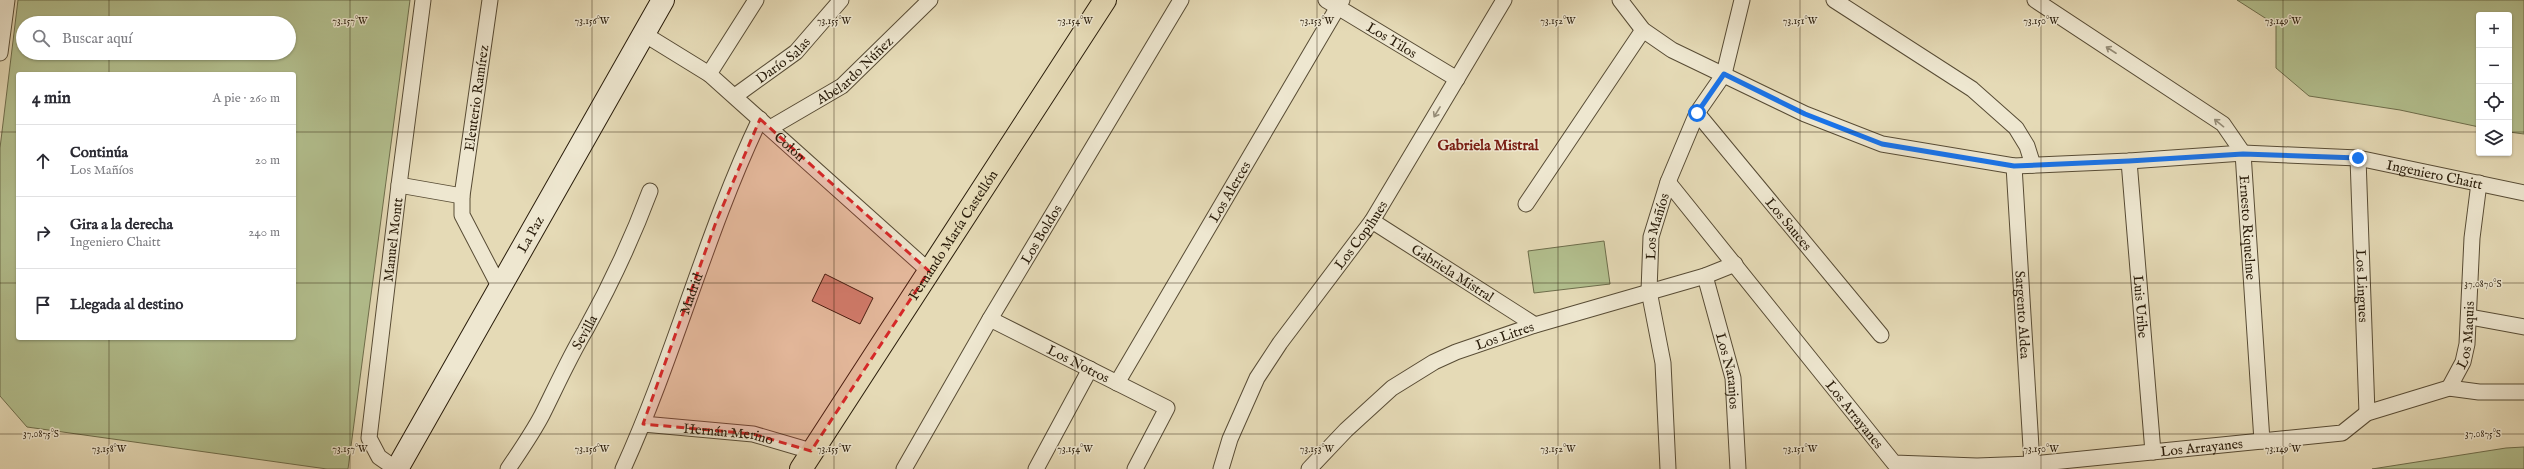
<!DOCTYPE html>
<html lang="es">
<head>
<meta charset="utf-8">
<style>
	:root { --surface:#fff; --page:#f2f2f3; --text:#2b2b33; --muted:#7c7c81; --line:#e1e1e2 }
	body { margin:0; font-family:"IM FELL English",serif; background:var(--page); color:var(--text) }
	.controls { position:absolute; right:12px; top:12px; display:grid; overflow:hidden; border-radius:4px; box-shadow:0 1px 3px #0004 }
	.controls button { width:36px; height:36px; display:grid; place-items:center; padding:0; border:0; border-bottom:1px solid var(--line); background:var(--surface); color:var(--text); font:20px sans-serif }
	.stop { position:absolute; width:12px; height:12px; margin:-9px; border:3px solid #1a73e8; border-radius:50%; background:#fff }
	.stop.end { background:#1a73e8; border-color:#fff; box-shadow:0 1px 4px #0008 }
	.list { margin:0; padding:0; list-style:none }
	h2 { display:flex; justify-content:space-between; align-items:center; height:52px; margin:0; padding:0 16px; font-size:17px }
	h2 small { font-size:13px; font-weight:400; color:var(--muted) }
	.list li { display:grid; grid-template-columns:26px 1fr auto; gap:12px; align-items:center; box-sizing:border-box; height:72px; padding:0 16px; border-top:1px solid var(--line) }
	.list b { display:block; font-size:15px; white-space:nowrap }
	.list p { margin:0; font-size:13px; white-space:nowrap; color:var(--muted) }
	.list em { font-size:13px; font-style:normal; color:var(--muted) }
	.icon { flex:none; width:22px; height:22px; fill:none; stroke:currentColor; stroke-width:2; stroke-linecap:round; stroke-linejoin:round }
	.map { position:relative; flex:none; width:2524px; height:469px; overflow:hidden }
	.search { position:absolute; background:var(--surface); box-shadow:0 1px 3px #0004; left:16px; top:16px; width:280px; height:44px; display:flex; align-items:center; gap:10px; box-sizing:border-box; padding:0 14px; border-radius:22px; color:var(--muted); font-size:15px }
	.panel { position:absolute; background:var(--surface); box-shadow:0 1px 3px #0004; left:16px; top:72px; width:280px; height:268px; border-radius:4px }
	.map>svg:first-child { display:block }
	.green { fill:#b3c08f; stroke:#6e6e4c; fill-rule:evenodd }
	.building { fill:#cd8e79; stroke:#291c0a }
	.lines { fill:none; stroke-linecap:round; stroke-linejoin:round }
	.street-casing { stroke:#584c35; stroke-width:17 }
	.secondary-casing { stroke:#291c0a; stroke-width:24 }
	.primary-casing { stroke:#291c0a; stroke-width:24 }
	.street { stroke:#eee7d0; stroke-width:15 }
	.secondary { stroke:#eee7d0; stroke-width:22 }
	.primary { stroke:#e5dab6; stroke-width:22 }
	.oneway { stroke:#958c77 }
	.route { stroke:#1a73e8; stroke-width:5 }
	.marked { fill:#d62828; fill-opacity:0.2; stroke:#d62828; stroke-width:3; stroke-dasharray:8 5; stroke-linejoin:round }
	.ticks { fill:none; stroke:#291c0a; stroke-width:1; stroke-opacity:0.45 }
	.labels { text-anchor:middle; stroke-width:3; stroke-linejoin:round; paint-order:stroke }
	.street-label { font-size:14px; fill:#291c0a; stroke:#eee7d0 }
	.neighbourhood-label { font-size:15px; font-weight:bold; fill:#7a1f14; stroke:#eee7d0 }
	.ticks-label { font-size:10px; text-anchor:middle; fill:#291c0a; stroke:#eee7d0; stroke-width:3; stroke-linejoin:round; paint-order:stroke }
</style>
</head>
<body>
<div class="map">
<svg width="2524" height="469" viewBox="0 0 2524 469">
	<rect width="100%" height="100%" fill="#e5dab6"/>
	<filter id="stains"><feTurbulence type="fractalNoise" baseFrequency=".005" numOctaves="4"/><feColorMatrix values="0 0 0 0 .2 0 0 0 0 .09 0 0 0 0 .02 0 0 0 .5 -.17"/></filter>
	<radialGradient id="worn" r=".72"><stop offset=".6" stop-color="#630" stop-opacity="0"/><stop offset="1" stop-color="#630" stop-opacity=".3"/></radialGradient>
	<g class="green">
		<path d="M18 0H410L348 469H327L27 427 0 396V148ZM23 23H289V53H23ZM18 74H294V338H18Z"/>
		<path d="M2237 0H2524V134L2509 132V15H2479V127L2400 110 2309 96 2276 68V25Z"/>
		<path d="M1604 241 1610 284 1534 293 1528 251Z"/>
		<path d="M2524 447V469H2372L2506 448Z"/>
	</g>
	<path class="building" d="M825 274 873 298 860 324 812 301Z"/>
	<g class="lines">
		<g class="street-casing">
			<g id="street">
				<path d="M490 0 462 196V215L499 286"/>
				<path id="s1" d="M1326 0 1457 79"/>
				<path id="s2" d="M1620 0 1643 30 1672 50 1805 114 1882 144 2014 166 2129 161 2243 153 2358 158 2524 193"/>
				<path d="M1834 0 1972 89 2016 128 2027 146 2033 165"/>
				<path id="s3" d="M2035 0 2223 124 2243 153 2262 441"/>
				<path id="s4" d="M644 34 709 74 929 271"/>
				<path d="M0 53 7 0"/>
				<path d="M709 74 756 0"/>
				<path id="s5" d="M735 96 796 52 841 0"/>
				<path id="s6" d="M1697 113 1881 335"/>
				<path id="s7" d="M770 128 842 86 930 0"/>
				<path id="s8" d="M2358 158 2367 413"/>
				<path id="s9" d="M2129 161 2153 452"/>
				<path id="s10" d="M2014 166 2032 464"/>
				<path id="s11" d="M1668 182 1894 463 1977 466 2032 464 2342 433 2367 413 2449 388 2479 392H2524"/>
				<path d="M399 185 462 196"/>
				<path d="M1526 204 1643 30"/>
				<path id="s12" d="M1372 221 1535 325"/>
				<path id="s13" d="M1705 276 1733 378 1738 469"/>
				<path d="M2470 317 2524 327"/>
				<path id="s14" d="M990 319 1167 408 1135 469"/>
				<path id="s15" d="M1117 383 1342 0"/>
				<path id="s16" d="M2449 388 2463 362 2467 344 2472 238 2479 183"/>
				<path id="s17" d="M643 424 753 434 811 451"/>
				<path id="s18" d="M396 469 379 457 369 438 399 185 423 0"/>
				<path id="s19" d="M508 469C520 451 532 434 542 415 556 387 569 358 585 331 610 286 632 239 650 191"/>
				<path id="s20" d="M623 469C675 355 706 232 760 119"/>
				<path id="s21" d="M904 469 990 319 1181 0"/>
				<path d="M1036 469 1090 369"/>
				<path id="s22" d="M1221 469 1230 439 1257 378 1280 343 1372 221 1504 0"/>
				<path id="s23" d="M1309 469 1346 430 1392 388 1434 362 1456 352 1535 325 1705 276 1735 264"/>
				<path id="s24" d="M1668 469 1663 363 1649 291 1651 237 1668 182 1697 113 1724 74 1742 0"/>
			</g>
		</g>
		<g class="secondary-casing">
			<g id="secondary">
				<path id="s25" d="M397 469 663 0"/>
			</g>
		</g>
		<g class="primary-casing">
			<g id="primary">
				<path id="s26" d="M801 469 1105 0"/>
			</g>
		</g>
		<use href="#street" class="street"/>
		<use href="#secondary" class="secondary"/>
		<use href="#primary" class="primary"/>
	</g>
	<defs><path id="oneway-shaft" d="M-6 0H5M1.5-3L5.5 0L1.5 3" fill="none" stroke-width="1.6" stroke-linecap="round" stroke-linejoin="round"/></defs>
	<g class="oneway">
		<use href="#oneway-shaft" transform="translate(2111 50) rotate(-147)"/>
		<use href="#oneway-shaft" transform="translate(1437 112) rotate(121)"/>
		<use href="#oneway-shaft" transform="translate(2219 123) rotate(-141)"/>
	</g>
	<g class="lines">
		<path class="route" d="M1697 113 1724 74 1805 114 1882 144 2014 166 2129 161 2243 154 2358 158"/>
	</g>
	<path class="marked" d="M760 119 929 271 811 451 753 434 643 424 716 222Z"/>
	<path class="ticks" d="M109 0V23M350 0V469M592 0V469M834 0V469M1075 0V469M1317 0V469M1558 0V469M1800 0V469M2041 0V469M2283 0V469M109 53V74M0 132H18M294 132H2479M2509 132H2524M0 283H18M294 283H2524M109 338V469M0 434H2524"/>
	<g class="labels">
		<g class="street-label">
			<text dy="5" stroke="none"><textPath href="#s1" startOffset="77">Los Tilos</textPath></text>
			<text dy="5" stroke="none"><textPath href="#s5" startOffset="60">Darío Salas</textPath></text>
			<text dy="5" stroke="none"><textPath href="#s7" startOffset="103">Abelardo Núñez</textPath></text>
			<text transform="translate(476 98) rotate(-82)" y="5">Eleuterio Ramírez</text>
			<text dy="5" stroke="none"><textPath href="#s4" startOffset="185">Colón</textPath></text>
			<text dy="5" stroke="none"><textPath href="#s2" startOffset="860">Ingeniero Chaitt</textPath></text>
			<text dy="5" stroke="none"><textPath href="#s15" startOffset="222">Los Alerces</textPath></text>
			<text dy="5" stroke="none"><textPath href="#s6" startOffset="144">Los Sauces</textPath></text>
			<text dy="5" stroke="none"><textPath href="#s24" startOffset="245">Los Mañíos</textPath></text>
			<text dy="5" stroke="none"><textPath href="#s3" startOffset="335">Ernesto Riquelme</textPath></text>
			<text dy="5" stroke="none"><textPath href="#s25" startOffset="270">La Paz</textPath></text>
			<text dy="5" stroke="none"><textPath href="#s26" startOffset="279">Fernando María Castellón</textPath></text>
			<text dy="5" stroke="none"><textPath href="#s21" startOffset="272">Los Boldos</textPath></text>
			<text dy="5" stroke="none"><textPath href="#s22" startOffset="275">Los Copihues</textPath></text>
			<text dy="5" stroke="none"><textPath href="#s18" startOffset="242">Manuel Montt</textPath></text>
			<text dy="5" stroke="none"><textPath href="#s12" startOffset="96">Gabriela Mistral</textPath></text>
			<text dy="5" stroke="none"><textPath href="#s8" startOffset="128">Los Lingues</textPath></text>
			<text dy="5" stroke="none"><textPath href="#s20" startOffset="188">Madrid</textPath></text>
			<text dy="5" stroke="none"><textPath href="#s9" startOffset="146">Luis Uribe</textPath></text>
			<text dy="5" stroke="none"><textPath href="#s10" startOffset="149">Sargento Aldea</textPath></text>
			<text dy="5" stroke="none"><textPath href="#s19" startOffset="157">Sevilla</textPath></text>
			<text dy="5" stroke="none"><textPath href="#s16" startOffset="57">Los Maquis</textPath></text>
			<text dy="5" stroke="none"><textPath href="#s23" startOffset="241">Los Litres</textPath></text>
			<text dy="5" stroke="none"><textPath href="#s14" startOffset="99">Los Notros</textPath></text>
			<text dy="5" stroke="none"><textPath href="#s13" startOffset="98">Los Naranjos</textPath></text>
			<text dy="5" stroke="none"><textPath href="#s11" startOffset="298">Los Arrayanes</textPath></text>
			<text dy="5" stroke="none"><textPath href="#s17" startOffset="86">Hernán Merino</textPath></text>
			<text dy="5" stroke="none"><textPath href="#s11" startOffset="669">Los Arrayanes</textPath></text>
		</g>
		<g class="neighbourhood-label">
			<text x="1488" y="150">Gabriela Mistral</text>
		</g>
	</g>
	<g class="ticks-label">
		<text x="350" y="24">73.157°W</text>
		<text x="592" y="24">73.156°W</text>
		<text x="834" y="24">73.155°W</text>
		<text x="1075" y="24">73.154°W</text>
		<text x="1317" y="24">73.153°W</text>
		<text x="1558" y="24">73.152°W</text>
		<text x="1800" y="24">73.151°W</text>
		<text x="2041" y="24">73.150°W</text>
		<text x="2283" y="24">73.149°W</text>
		<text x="2483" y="287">37.0870°S</text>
		<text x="41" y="437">37.0875°S</text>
		<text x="2483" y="437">37.0875°S</text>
		<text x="109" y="452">73.158°W</text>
		<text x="350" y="452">73.157°W</text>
		<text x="592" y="452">73.156°W</text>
		<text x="834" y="452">73.155°W</text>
		<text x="1075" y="452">73.154°W</text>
		<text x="1317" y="452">73.153°W</text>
		<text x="1558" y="452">73.152°W</text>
		<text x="1800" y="452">73.151°W</text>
		<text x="2041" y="452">73.150°W</text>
		<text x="2283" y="452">73.149°W</text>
	</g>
	<rect width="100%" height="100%" filter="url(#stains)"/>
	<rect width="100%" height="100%" fill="url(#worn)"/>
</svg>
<div class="controls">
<button>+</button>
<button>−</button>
<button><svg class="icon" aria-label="locate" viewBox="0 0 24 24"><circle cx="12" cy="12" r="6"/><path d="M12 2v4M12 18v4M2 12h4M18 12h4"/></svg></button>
<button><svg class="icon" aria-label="layers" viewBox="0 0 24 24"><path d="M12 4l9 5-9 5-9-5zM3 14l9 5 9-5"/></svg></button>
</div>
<div class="stop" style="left:1697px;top:113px"></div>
<div class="stop end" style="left:2358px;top:158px"></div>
<div class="search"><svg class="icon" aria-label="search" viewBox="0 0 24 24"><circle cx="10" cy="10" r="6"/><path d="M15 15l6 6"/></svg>Buscar aquí</div>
<section class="panel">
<h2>4 min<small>A pie · 260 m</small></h2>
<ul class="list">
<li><svg class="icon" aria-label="ahead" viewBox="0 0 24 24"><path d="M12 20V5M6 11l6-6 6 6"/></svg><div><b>Continúa</b><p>Los Mañíos</p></div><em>20 m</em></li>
<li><svg class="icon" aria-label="right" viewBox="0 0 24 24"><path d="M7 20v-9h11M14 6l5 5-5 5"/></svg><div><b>Gira a la derecha</b><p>Ingeniero Chaitt</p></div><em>240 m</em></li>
<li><svg class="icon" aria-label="arrive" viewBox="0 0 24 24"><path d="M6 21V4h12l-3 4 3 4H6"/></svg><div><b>Llegada al destino</b></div></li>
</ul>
</section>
</div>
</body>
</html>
